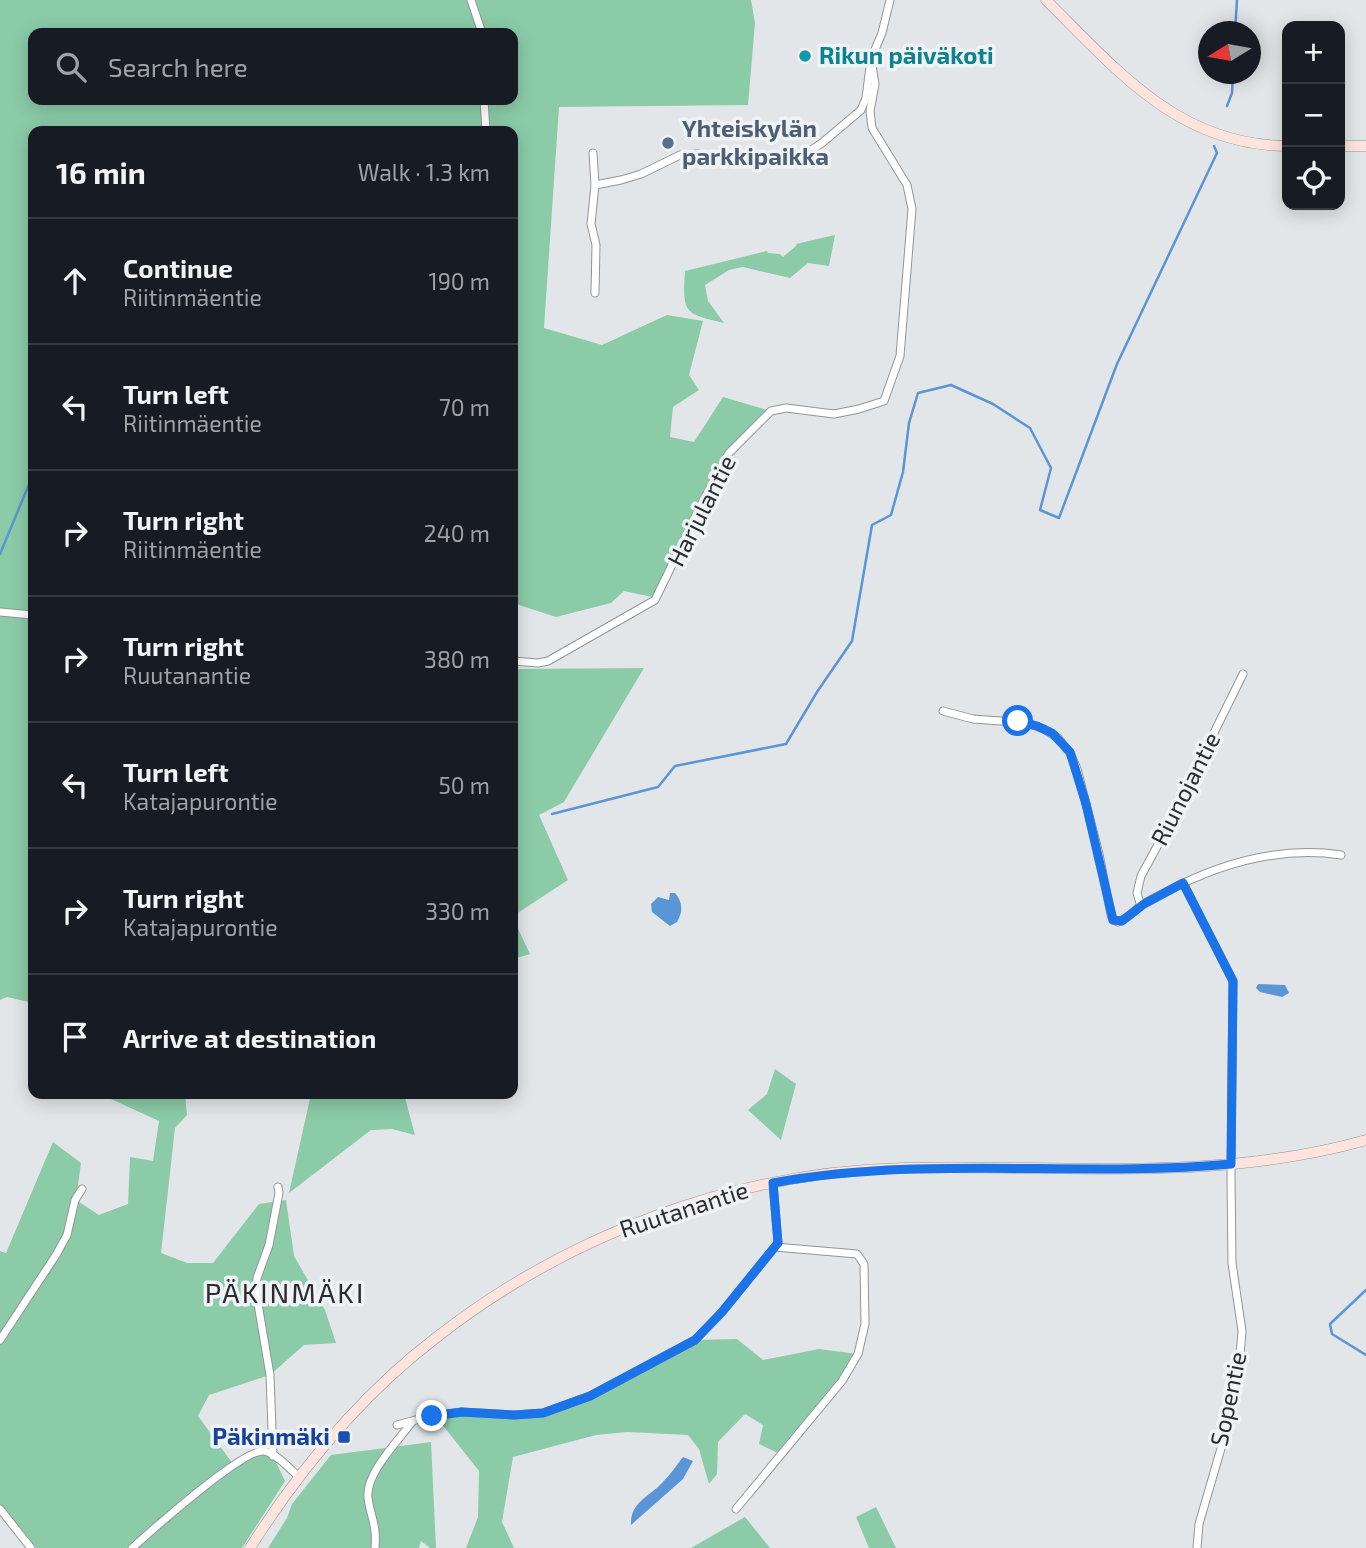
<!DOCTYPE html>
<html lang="en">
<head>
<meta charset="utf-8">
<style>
	:root { --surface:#171b24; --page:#242831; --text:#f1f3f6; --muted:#9ea1a6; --line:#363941 }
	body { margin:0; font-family:"Exo 2",sans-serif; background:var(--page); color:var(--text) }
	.controls { position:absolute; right:21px; top:21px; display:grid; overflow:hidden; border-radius:14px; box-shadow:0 4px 18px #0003 }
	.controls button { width:63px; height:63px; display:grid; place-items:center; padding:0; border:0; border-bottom:2px solid var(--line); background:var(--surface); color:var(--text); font:35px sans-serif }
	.compass { position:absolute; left:1198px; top:21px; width:63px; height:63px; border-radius:50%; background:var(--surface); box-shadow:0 4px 18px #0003; rotate:259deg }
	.stop { position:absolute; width:21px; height:21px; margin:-16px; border:5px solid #1a73e8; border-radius:50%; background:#fff }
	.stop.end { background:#1a73e8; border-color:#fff; box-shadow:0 2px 7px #0008 }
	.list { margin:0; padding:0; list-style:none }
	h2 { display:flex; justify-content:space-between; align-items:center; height:91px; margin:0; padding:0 28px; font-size:30px }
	h2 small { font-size:23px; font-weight:400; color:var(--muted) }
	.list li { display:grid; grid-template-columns:46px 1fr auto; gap:21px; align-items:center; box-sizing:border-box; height:126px; padding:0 28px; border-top:2px solid var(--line) }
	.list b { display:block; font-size:26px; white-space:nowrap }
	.list p { margin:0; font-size:23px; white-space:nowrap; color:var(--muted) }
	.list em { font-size:23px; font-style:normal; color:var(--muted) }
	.icon { flex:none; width:38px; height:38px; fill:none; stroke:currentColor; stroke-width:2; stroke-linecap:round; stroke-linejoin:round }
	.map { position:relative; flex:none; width:1366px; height:1548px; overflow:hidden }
	.search { position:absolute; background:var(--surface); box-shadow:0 4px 18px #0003; left:28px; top:28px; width:490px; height:77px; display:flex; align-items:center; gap:18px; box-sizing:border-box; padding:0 24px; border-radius:14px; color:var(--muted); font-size:26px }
	.panel { position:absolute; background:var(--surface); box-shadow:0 4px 18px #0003; left:28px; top:126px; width:490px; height:973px; border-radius:14px }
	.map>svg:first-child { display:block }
	.green { fill:#8bcba8; fill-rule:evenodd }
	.water { fill:#5a95d5 }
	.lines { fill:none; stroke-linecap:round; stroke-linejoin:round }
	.stream { stroke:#5a95d5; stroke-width:2.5 }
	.street-casing { stroke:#929597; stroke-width:9 }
	.secondary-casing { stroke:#929597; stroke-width:11 }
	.street { stroke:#fff; stroke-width:7 }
	.secondary { stroke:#fee4dc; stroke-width:10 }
	.route { stroke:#1a73e8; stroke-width:9 }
	.culture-dot { fill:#0f9aa8; stroke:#f0f3f6; stroke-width:2.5 }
	.service-dot { fill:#5c6f8a; stroke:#f0f3f6; stroke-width:2.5 }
	.transit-dot { fill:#1a4fb4; stroke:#f0f3f6; stroke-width:2.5 }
	.labels { text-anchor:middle; stroke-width:7; stroke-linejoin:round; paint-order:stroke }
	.culture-label { font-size:24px; font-weight:bold; fill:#0d838f; stroke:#f0f3f6; text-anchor:start }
	.service-label { font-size:24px; font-weight:bold; fill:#4e5e75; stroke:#f0f3f6; text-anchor:start }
	.street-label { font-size:24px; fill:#2b2c2d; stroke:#f0f3f6 }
	.transit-label { font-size:24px; font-weight:bold; fill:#164399; stroke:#f0f3f6; text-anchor:end }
	.quarter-label { font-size:28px; letter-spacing:2px; fill:#2b2c2d; stroke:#f0f3f6 }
</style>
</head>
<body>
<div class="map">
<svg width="1366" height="1548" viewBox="0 0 1366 1548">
	<rect width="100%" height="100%" fill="#e3e6e9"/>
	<g class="green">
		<path d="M0 0H751L755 23 748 105 559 107 544 328 602 345 667 315 703 321 689 375 699 390 673 407 670 437 694 442 723 397 771 411 735 446 657 598 624 591 611 603 556 617 513 603V131H33V1003L7 997 0 1000ZM33 33H513V100H33Z"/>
		<path d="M835 235 829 266 808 263 790 278 743 267 729 270 705 285 708 301 724 323C685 314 682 314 685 271L767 251 768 253 780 254 783 257 797 245 796 244Z"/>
		<path d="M644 668 564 802 539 815 568 880 513 916V669Z"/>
		<path d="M513 918 530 954 513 959Z"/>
		<path d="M775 1069 796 1084 781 1140 748 1110 767 1094Z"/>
		<path d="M100 1094H185L187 1115 175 1128 161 1253 187 1263H213L259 1204 286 1200 294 1256 325 1310 336 1343 304 1345 270 1375 209 1395 198 1416 233 1464 258 1451 273 1456 285 1481 242 1548H31L0 1509V1251L6 1253 53 1142 81 1163 76 1200 99 1215 128 1204 130 1157 153 1161 159 1121Z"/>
		<path d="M311 1094H404L415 1135 392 1129 371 1130 289 1193Z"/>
		<path d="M737 1339 763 1360 819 1349 858 1354 826 1401 778 1453 759 1444 763 1425 745 1414 718 1442 717 1474 709 1484 699 1449 688 1435 627 1432 596 1435 513 1457 502 1522 514 1548H466L478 1517 479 1471 437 1418 462 1412 543 1413 590 1396 695 1340Z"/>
		<path d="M431 1442 436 1548H430L421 1541 419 1548H268L287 1518 292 1504 331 1455Z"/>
		<path d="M876 1507 896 1548H869L856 1517Z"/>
		<path d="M745 1517 770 1548H691Z"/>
	</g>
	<g class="water">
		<path d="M670 893H675C683 902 683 912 677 922L670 926 652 912 651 904 658 897 669 900Z"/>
		<path d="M1258 984 1285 985 1289 993 1282 997 1260 992 1256 988Z"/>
		<path d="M683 1457 693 1461 683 1479 631 1525C630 1502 649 1497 662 1483 670 1475 676 1466 683 1457Z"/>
	</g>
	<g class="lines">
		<g class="stream">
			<path d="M1235 32 1237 0"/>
			<path d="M1227 106 1232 93 1233 74"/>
			<path d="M0 554 32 477 33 437"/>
			<path d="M552 814 658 787 675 766 786 744 817 692 852 641 872 525 891 515 903 472 909 423 918 393 951 385 993 404 1030 428 1051 468 1040 510 1059 518 1117 364 1217 153 1214 146"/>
			<path d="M1366 1290 1330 1324 1332 1334 1366 1355"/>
		</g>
		<g class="street-casing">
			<g id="street">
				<path d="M471 0 482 33"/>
				<path d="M484 100 486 131"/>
				<path d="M593 153 595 185 591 224 596 245 595 293"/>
				<path d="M595 185 621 180 641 174 680 155 698 154 736 163H754L785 161 802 156 822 143 861 110 866 98 871 59 882 33 890 0"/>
				<path d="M0 612 33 615"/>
				<path d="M513 661 538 663 548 661 655 600 701 505 729 453 771 411 786 408 834 414 859 409 884 401 900 356 912 209 907 185 872 128 870 111 875 84 871 59"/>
				<path d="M943 711 973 719 1027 723 1044 729 1058 738 1070 753 1077 769 1099 854 1111 915 1113 920 1118 922C1127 919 1133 912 1140 906 1148 901 1156 897 1164 893 1218 864 1280 846 1341 855"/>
				<path d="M1183 883 1233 981 1231 1177 1232 1263 1242 1331 1238 1380 1231 1414 1199 1524 1197 1548"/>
				<path d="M1141 906 1137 893 1141 876 1166 830 1243 674"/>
				<path d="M0 1340 56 1255 67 1235 75 1200 82 1189"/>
				<path d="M397 1425 431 1416 462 1412 514 1415 543 1413 590 1396 695 1340 722 1312 778 1243 773 1183"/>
				<path d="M273 1456 270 1375 256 1292 257 1278 269 1245 279 1193 278 1187"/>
				<path d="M0 1509 31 1548"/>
				<path d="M736 1509 842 1381 858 1354 865 1324 864 1264 857 1254 775 1247"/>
				<path d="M132 1548C151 1531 244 1448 264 1451 276 1453 290 1469 299 1477"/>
				<path d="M375 1548C377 1524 371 1519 368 1498 365 1474 398 1441 412 1422"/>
			</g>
		</g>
		<g class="secondary-casing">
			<g id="secondary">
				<path d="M1046 0C1118 71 1178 145 1287 146"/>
				<path d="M1340 146H1366"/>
				<path d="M250 1548C300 1469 362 1394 437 1337 569 1234 735 1172 903 1168 1057 1164 1215 1183 1366 1140"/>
			</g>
		</g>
		<use href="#street" class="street"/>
		<use href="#secondary" class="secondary"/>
	</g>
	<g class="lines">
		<path class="route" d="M432 1416 462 1412 514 1415 543 1413 590 1396 695 1340 722 1312 778 1243 773 1183C926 1155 1078 1178 1231 1164L1233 981 1183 883 1144 904 1122 921 1113 920 1086 804 1070 752 1052 733 1037 726 1018 721"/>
	</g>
	<circle class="culture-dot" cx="805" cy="56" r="7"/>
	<circle class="service-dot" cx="668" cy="143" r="7"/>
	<rect class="transit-dot" x="337" y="1430" width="14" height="14" rx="3.5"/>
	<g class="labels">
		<g class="culture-label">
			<text x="819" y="64">Rikun päiväkoti</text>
		</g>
		<g class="service-label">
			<text x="682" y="137">Yhteiskylän<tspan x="682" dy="28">parkkipaikka</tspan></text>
		</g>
		<g class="street-label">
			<text transform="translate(702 511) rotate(-63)" y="8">Harjulantie</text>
			<text transform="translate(1186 789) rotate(-63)" y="8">Riunojantie</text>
			<text transform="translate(684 1210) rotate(-18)" y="8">Ruutanantie</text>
			<text transform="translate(1229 1399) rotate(-78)" y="8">Sopentie</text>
		</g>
		<g class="transit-label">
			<text x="330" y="1445">Päkinmäki</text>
		</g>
		<g class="quarter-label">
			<text x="285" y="1303">PÄKINMÄKI</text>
		</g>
	</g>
</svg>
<div class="controls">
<button>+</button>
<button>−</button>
<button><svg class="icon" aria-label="locate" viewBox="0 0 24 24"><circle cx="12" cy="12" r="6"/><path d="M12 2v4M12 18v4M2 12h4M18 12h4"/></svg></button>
</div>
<svg class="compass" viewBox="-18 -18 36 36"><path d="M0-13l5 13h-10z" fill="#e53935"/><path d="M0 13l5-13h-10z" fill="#9ea1a6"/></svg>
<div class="stop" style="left:1018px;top:721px"></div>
<div class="stop end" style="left:432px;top:1416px"></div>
<div class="search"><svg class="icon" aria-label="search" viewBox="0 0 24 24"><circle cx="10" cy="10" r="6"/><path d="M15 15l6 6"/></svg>Search here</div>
<section class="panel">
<h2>16 min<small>Walk · 1.3 km</small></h2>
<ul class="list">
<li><svg class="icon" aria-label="ahead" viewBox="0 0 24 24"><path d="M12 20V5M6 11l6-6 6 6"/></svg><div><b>Continue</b><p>Riitinmäentie</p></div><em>190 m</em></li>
<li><svg class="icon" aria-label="left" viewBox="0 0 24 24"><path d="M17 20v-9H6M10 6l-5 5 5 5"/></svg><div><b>Turn left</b><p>Riitinmäentie</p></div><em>70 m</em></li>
<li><svg class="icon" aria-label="right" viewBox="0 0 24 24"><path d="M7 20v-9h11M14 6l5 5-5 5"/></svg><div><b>Turn right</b><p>Riitinmäentie</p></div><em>240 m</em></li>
<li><svg class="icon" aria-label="right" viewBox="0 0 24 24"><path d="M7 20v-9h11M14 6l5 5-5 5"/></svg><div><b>Turn right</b><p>Ruutanantie</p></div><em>380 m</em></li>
<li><svg class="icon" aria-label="left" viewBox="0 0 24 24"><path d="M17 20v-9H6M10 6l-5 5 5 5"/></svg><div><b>Turn left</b><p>Katajapurontie</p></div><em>50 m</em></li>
<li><svg class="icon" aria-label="right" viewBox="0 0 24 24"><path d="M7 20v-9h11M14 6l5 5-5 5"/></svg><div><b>Turn right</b><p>Katajapurontie</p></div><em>330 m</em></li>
<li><svg class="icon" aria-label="arrive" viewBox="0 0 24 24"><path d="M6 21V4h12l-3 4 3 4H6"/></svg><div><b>Arrive at destination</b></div></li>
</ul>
</section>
</div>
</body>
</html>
